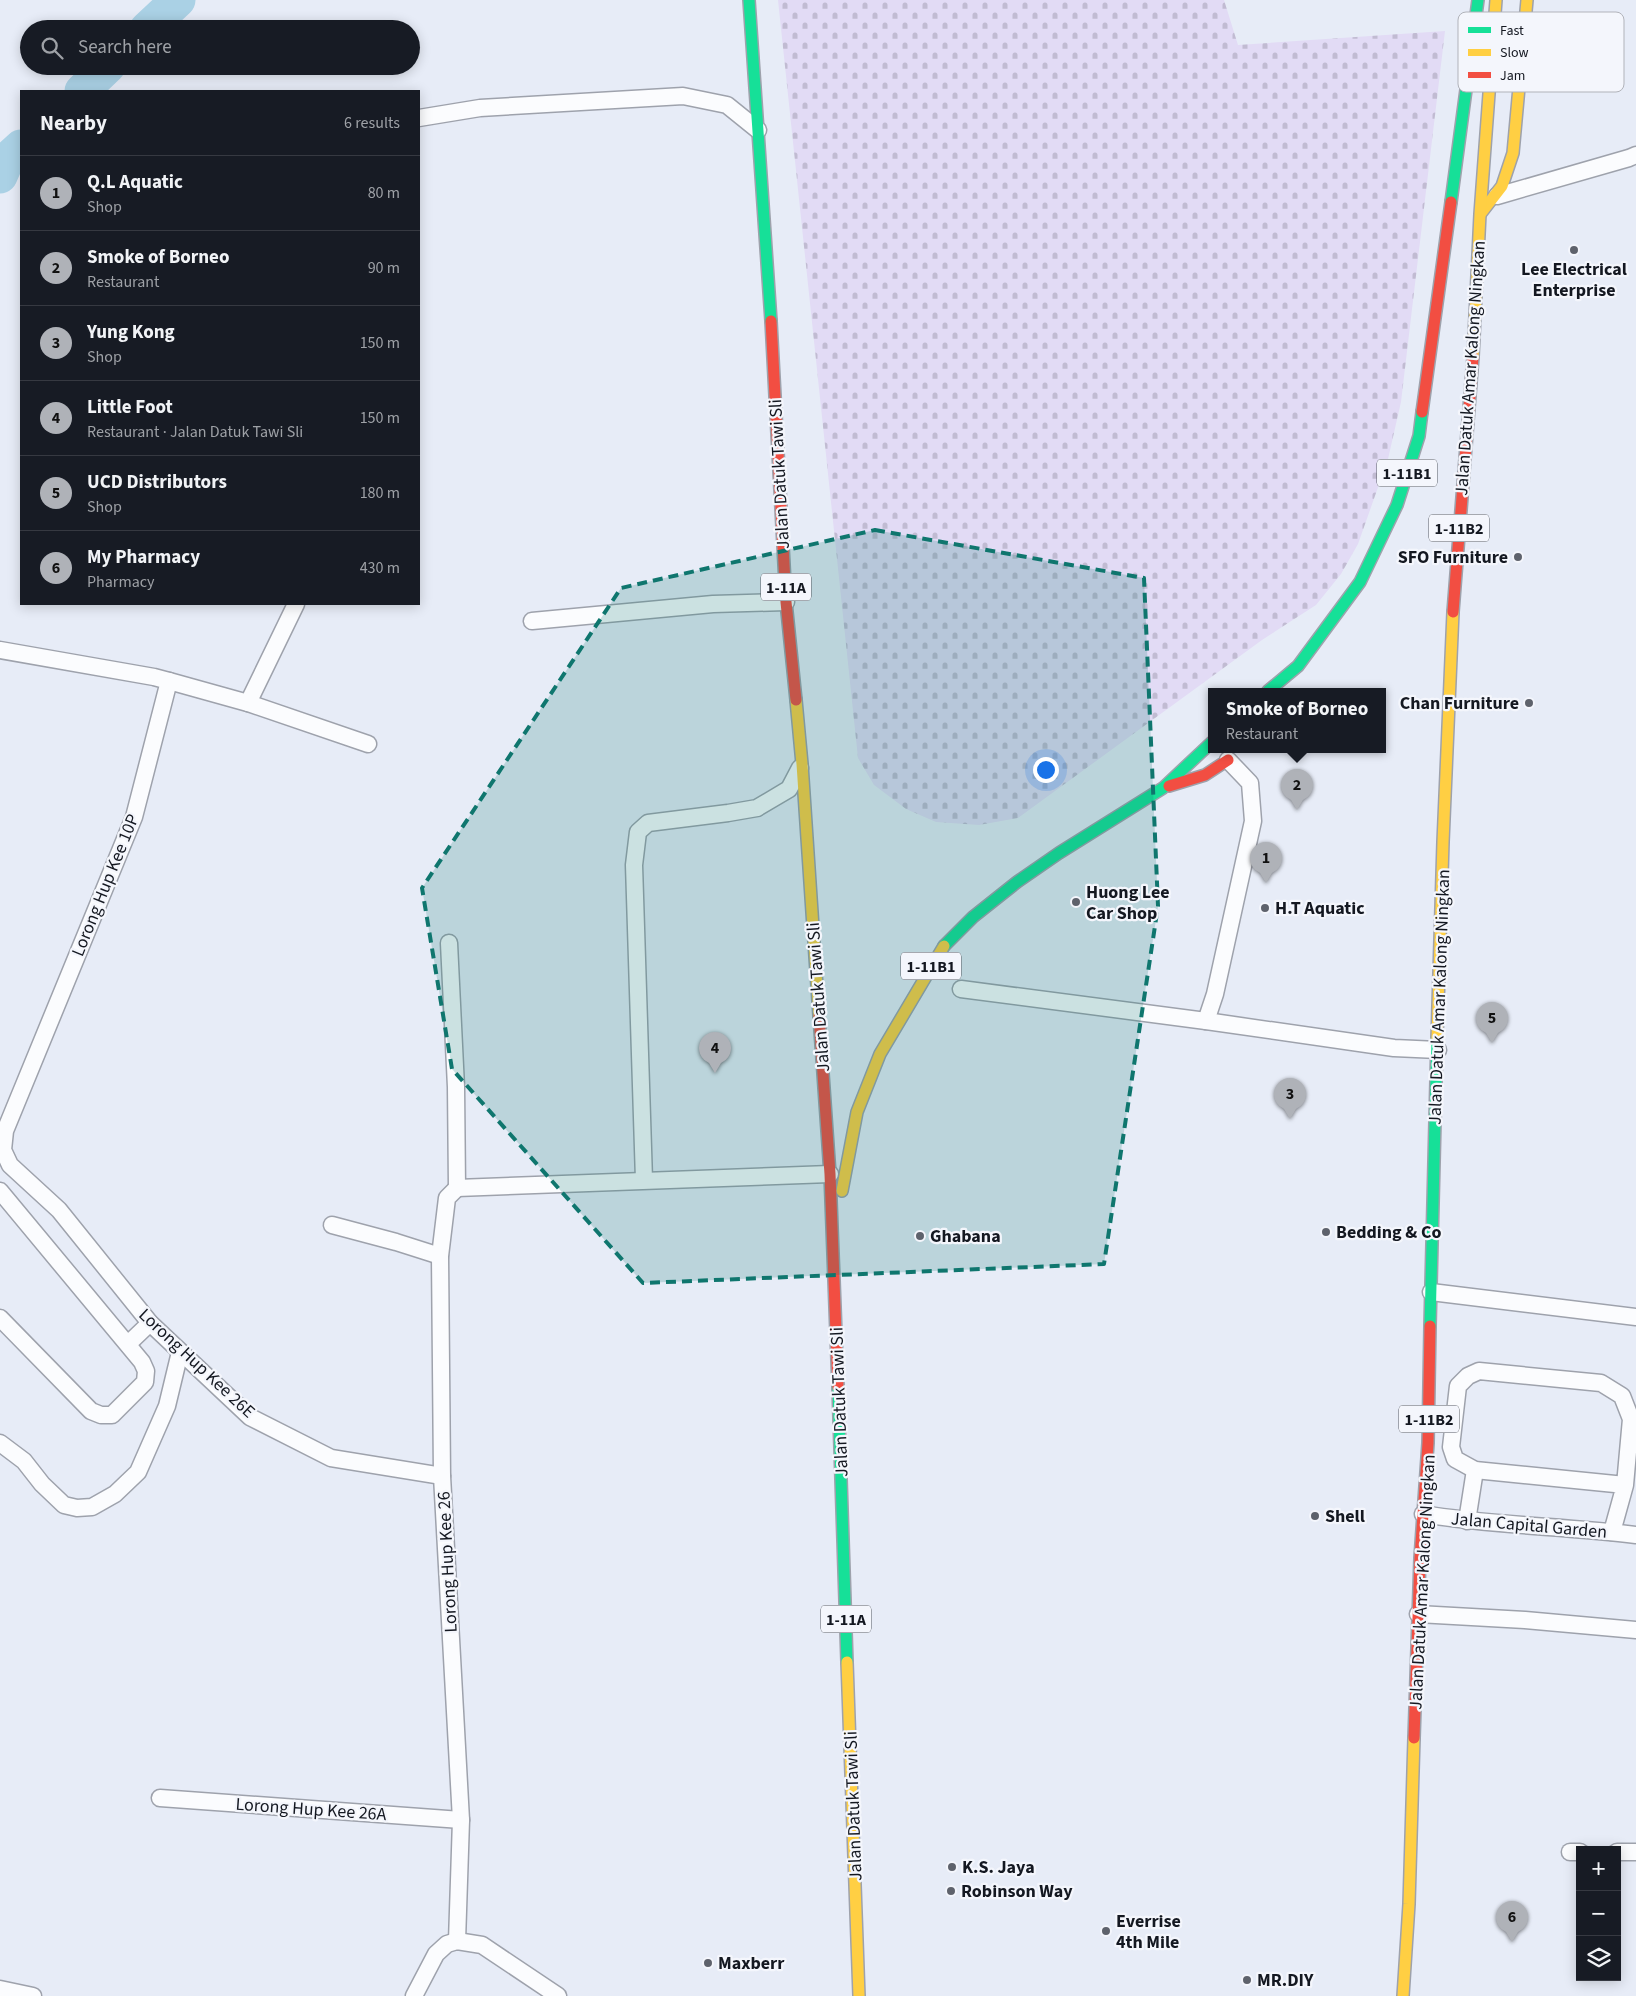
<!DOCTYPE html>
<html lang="en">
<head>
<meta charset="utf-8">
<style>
	:root { --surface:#171b24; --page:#242831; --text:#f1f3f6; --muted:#9ea1a6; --line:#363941; --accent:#afb2b8 }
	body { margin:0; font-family:"Source Sans 3",sans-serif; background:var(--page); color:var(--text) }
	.controls { position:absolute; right:15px; bottom:15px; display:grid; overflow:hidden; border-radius:0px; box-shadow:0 2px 12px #0003 }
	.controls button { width:45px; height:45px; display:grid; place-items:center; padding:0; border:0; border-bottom:1px solid var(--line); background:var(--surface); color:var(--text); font:25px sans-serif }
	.you { position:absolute; left:1045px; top:769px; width:18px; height:18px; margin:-12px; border:4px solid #fff; border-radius:50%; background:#1a73e8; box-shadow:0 0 0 8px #1a73e833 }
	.badge { display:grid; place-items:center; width:32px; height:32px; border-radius:50%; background:var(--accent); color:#111; font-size:16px; font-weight:700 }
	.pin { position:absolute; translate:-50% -41px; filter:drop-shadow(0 1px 2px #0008) }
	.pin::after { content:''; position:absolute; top:26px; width:18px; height:15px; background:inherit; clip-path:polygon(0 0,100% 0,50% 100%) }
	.popup { position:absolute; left:1208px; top:688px; width:178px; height:65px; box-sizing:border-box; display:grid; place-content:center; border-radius:0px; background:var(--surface); filter:drop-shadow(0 1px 4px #0005); font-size:16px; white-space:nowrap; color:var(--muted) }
	.popup b { font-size:19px; color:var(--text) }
	.popup::after { content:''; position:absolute; left:50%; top:100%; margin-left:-10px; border:10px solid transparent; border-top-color:var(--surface) }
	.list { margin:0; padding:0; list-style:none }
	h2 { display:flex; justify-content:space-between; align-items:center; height:65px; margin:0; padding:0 20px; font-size:21px }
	h2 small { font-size:16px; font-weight:400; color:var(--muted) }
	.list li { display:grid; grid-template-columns:32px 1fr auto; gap:15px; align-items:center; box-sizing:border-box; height:75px; padding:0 20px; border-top:1px solid var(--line) }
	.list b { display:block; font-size:19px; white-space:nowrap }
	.list p { margin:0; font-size:16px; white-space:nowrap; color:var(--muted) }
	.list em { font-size:16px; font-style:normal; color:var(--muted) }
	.icon { flex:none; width:28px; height:28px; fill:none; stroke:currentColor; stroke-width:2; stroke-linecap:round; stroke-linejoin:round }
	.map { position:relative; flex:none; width:1636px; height:1996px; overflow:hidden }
	.search { position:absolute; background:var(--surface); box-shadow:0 2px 12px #0003; left:20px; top:20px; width:400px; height:55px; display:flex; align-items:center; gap:12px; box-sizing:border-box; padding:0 18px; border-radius:28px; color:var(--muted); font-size:19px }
	.panel { position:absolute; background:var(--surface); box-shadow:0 2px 12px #0003; left:20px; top:90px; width:400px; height:515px; border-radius:0px }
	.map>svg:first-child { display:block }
	.cemetery { fill:url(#cemetery-stones) }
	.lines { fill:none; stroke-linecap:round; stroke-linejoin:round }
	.river { stroke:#aad1e5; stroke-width:35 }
	.street-casing { stroke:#9ea2ac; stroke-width:19 }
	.fast-casing { stroke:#9ea2ac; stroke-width:14 }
	.slow-casing { stroke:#9ea2ac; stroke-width:14 }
	.jam-casing { stroke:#9ea2ac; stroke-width:14 }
	.street { stroke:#fbfcfe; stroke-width:16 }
	.fast { stroke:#16e098; stroke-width:11 }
	.slow { stroke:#ffcf43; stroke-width:11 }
	.jam { stroke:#f24e42; stroke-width:11 }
	.marked { fill:#0f766e; fill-opacity:0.2; stroke:#0f766e; stroke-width:4; stroke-dasharray:10 6; stroke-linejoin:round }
	.poi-dot { fill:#5e626c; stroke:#f4f6fc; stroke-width:2 }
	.labels { text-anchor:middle; stroke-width:4.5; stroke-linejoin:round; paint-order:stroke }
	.shield { fill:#f4f6fc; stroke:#575b63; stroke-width:1 }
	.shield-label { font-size:16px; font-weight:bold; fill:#141821 }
	.poi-label { font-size:18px; font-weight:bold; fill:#141821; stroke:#f4f6fc; text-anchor:start }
	.street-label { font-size:18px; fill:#141821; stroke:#f4f6fc }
	.key { fill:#f4f6fc; stroke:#b1b3ba; stroke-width:1 }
	.key-label { font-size:14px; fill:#141821 }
</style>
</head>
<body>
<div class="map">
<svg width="1636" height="1996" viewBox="0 0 1636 1996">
	<defs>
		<pattern id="cemetery-stones" width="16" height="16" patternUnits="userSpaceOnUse" patternTransform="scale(1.25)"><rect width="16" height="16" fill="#e2dbf5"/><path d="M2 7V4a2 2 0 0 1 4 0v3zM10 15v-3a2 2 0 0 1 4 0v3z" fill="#c1bbd2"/></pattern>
	</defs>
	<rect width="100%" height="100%" fill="#e7ecf7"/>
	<path class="cemetery" d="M778 0H1224L1238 45 1445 31 1401 402 1388 459 1358 544 1341 574 1316 605 1262 640 1018 818 979 825 936 822 906 809 874 785 858 758Z"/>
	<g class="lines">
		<g class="river">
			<path d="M147 29 178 0"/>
			<path d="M82 91 108 66"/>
			<path d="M0 176 7 160 21 147"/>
		</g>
		<g class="street-casing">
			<g id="street">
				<path d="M419 118 480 108 683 96 727 105 758 130"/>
				<path d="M1497 196 1629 158 1636 155"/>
				<path d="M532 621 713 604 786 602"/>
				<path d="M0 650 154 677 169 681 134 817 5 1131 3 1150 10 1165 59 1210 150 1323 250 1417 331 1458 442 1476"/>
				<path d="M169 681 248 703 296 604"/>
				<path d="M248 703 368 744"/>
				<path d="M449 943 456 1087 457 1188"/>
				<path d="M961 989 1206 1021 1394 1048 1438 1050"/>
				<path d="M1206 1021 1215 994 1253 821 1250 783 1228 760"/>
				<path d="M644 1180 634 865 638 832 648 823 728 813 757 808 789 789 800 768"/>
				<path d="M457 1188 830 1174"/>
				<path d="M0 1191 142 1362 146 1371 145 1382 112 1415H101L91 1411 0 1318"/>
				<path d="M332 1225 396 1242 440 1256"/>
				<path d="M1431 1292 1636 1317"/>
				<path d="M128 1344 150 1323"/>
				<path d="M0 1443 24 1461 42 1484 64 1505 77 1508 92 1507 115 1494 138 1472 167 1406 180 1352"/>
				<path d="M1423 1514C1494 1526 1565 1526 1636 1535"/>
				<path d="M1467 1521 1475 1470"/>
				<path d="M1612 1532 1625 1485 1631 1419 1622 1396 1601 1383 1479 1371 1468 1376 1458 1386 1451 1447 1455 1459 1475 1470 1625 1485"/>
				<path d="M1418 1614 1525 1620 1636 1630"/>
				<path d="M160 1798 461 1820"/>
				<path d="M1570 1852H1580"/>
				<path d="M1617 1852H1636"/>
				<path d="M457 1941 461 1820 442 1476 440 1256 447 1198 457 1188"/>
				<path d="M0 1989 33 1996"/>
				<path d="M414 1996 436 1954 447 1944 457 1941 482 1945 558 1996"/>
			</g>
		</g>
		<g class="fast-casing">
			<g id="fast">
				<path d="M749 0 771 321"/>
				<path d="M1451 202 1478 0"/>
				<path d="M1268 691 1298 666 1360 582 1397 505 1419 436 1422 412"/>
				<path d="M944 946 973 917 1017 882 1059 853 1163 788 1212 742"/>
				<path d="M1430 1326 1437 1039"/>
				<path d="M838 1387 847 1662"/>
			</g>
		</g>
		<g class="slow-casing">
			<g id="slow">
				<path d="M1481 213 1502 186 1513 153 1527 0"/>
				<path d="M1473 357 1480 214 1496 0"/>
				<path d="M796 700 802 764 819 1016"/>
				<path d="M1437 1039 1443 842 1453 612"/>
				<path d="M842 1191 857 1112 880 1054 944 946"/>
				<path d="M847 1662 859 1996"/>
				<path d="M1403 1996 1409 1904 1414 1738"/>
			</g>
		</g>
		<g class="jam-casing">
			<g id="jam">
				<path d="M771 321 786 602 796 700"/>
				<path d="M1422 412 1451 202"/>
				<path d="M1453 612 1473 357"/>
				<path d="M1169 786 1205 775 1228 760"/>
				<path d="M819 1016 830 1174 838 1387"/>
				<path d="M1414 1738 1420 1558 1428 1443 1430 1326"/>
			</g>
		</g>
		<use href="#street" class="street"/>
		<use href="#fast" class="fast"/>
		<use href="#slow" class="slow"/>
		<use href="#jam" class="jam"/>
	</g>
	<path class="marked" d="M875 530 1144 578 1158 906 1104 1264 643 1283 452 1069 422 888 621 588Z"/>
	<g class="poi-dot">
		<circle cx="1574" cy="250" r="5"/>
		<circle cx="1518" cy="557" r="5"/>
		<circle cx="1529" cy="703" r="5"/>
		<circle cx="1076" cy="902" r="5"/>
		<circle cx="1265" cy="908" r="5"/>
		<circle cx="1326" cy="1232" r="5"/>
		<circle cx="920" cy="1236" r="5"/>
		<circle cx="1315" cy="1516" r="5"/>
		<circle cx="952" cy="1867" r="5"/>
		<circle cx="951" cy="1891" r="5"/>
		<circle cx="1106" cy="1931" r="5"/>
		<circle cx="708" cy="1963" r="5"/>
		<circle cx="1247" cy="1980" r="5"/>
	</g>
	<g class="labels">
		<g class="shield">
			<rect x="1377" y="459.5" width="60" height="27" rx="4"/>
			<rect x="1429" y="514.5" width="60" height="27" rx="4"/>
			<rect x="761" y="573.5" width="50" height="27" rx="4"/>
			<rect x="901" y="952.5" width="60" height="27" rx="4"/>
			<rect x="1399" y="1405.5" width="60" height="27" rx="4"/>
			<rect x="821" y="1605.5" width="50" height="27" rx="4"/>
		</g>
		<g class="shield-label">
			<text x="1407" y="479">1-11B1</text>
			<text x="1459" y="534">1-11B2</text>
			<text x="786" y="593">1-11A</text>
			<text x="931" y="972">1-11B1</text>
			<text x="1429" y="1425">1-11B2</text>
			<text x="846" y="1625">1-11A</text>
		</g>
		<g class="poi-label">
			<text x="1574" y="275" text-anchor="middle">Lee Electrical<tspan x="1574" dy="21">Enterprise</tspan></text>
			<text x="1508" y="563" text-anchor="end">SFO Furniture</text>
			<text x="1519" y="709" text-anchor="end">Chan Furniture</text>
			<text x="1086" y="898">Huong Lee<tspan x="1086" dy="21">Car Shop</tspan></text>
			<text x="1275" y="914">H.T Aquatic</text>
			<text x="1336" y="1238">Bedding &amp; Co</text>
			<text x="930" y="1242">Ghabana</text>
			<text x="1325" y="1522">Shell</text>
			<text x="962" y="1873">K.S. Jaya</text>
			<text x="961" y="1897">Robinson Way</text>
			<text x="1116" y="1927">Everrise<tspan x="1116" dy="21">4th Mile</tspan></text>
			<text x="718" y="1969">Maxberr</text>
			<text x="1257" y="1986">MR.DIY</text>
		</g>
		<g class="street-label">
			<text transform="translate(1470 368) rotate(-86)" y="6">Jalan Datuk Amar Kalong Ningkan</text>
			<text transform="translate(779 474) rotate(-93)" y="6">Jalan Datuk Tawi Sli</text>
			<text transform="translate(105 885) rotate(-68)" y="6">Lorong Hup Kee 10P</text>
			<text transform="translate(818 997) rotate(-94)" y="6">Jalan Datuk Tawi Sli</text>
			<text transform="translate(1439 997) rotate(-88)" y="6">Jalan Datuk Amar Kalong Ningkan</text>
			<text transform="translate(197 1363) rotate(43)" y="6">Lorong Hup Kee 26E</text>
			<text transform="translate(839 1402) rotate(-92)" y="6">Jalan Datuk Tawi Sli</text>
			<text transform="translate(1529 1525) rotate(5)" y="6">Jalan Capital Garden</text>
			<text transform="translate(447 1562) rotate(-93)" y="6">Lorong Hup Kee 26</text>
			<text transform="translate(1422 1582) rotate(-87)" y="6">Jalan Datuk Amar Kalong Ningkan</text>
			<text transform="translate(853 1806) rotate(-92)" y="6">Jalan Datuk Tawi Sli</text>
			<text transform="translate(311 1809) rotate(4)" y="6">Lorong Hup Kee 26A</text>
		</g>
	</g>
	<rect x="1458" y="12" width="166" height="80" rx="8" class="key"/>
	<rect x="1468" y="27" width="23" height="6" fill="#16e098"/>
	<rect x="1468" y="49" width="23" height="7" fill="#ffcf43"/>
	<rect x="1468" y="72" width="23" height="6" fill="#f24e42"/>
	<g class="key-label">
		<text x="1500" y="35">Fast</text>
		<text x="1500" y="57">Slow</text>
		<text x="1500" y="80">Jam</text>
	</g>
</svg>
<div class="controls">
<button>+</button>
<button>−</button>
<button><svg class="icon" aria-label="layers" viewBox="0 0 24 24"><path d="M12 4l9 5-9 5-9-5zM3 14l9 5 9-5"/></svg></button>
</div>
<div class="you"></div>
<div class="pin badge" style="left:1266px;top:883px">1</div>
<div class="pin badge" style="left:1297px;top:810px">2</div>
<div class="popup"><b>Smoke of Borneo</b>Restaurant</div>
<div class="pin badge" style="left:1290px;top:1119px">3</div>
<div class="pin badge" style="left:715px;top:1073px">4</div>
<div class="pin badge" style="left:1492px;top:1043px">5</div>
<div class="pin badge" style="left:1512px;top:1942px">6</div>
<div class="search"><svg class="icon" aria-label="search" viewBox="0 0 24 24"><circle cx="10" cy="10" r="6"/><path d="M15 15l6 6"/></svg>Search here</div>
<section class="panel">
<h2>Nearby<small>6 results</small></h2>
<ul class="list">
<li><span class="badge">1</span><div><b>Q.L Aquatic</b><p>Shop</p></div><em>80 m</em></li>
<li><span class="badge">2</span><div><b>Smoke of Borneo</b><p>Restaurant</p></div><em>90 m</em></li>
<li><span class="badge">3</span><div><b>Yung Kong</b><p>Shop</p></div><em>150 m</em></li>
<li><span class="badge">4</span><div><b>Little Foot</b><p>Restaurant · Jalan Datuk Tawi Sli</p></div><em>150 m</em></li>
<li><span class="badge">5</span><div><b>UCD Distributors</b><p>Shop</p></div><em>180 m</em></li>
<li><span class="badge">6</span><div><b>My Pharmacy</b><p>Pharmacy</p></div><em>430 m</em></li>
</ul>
</section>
</div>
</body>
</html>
